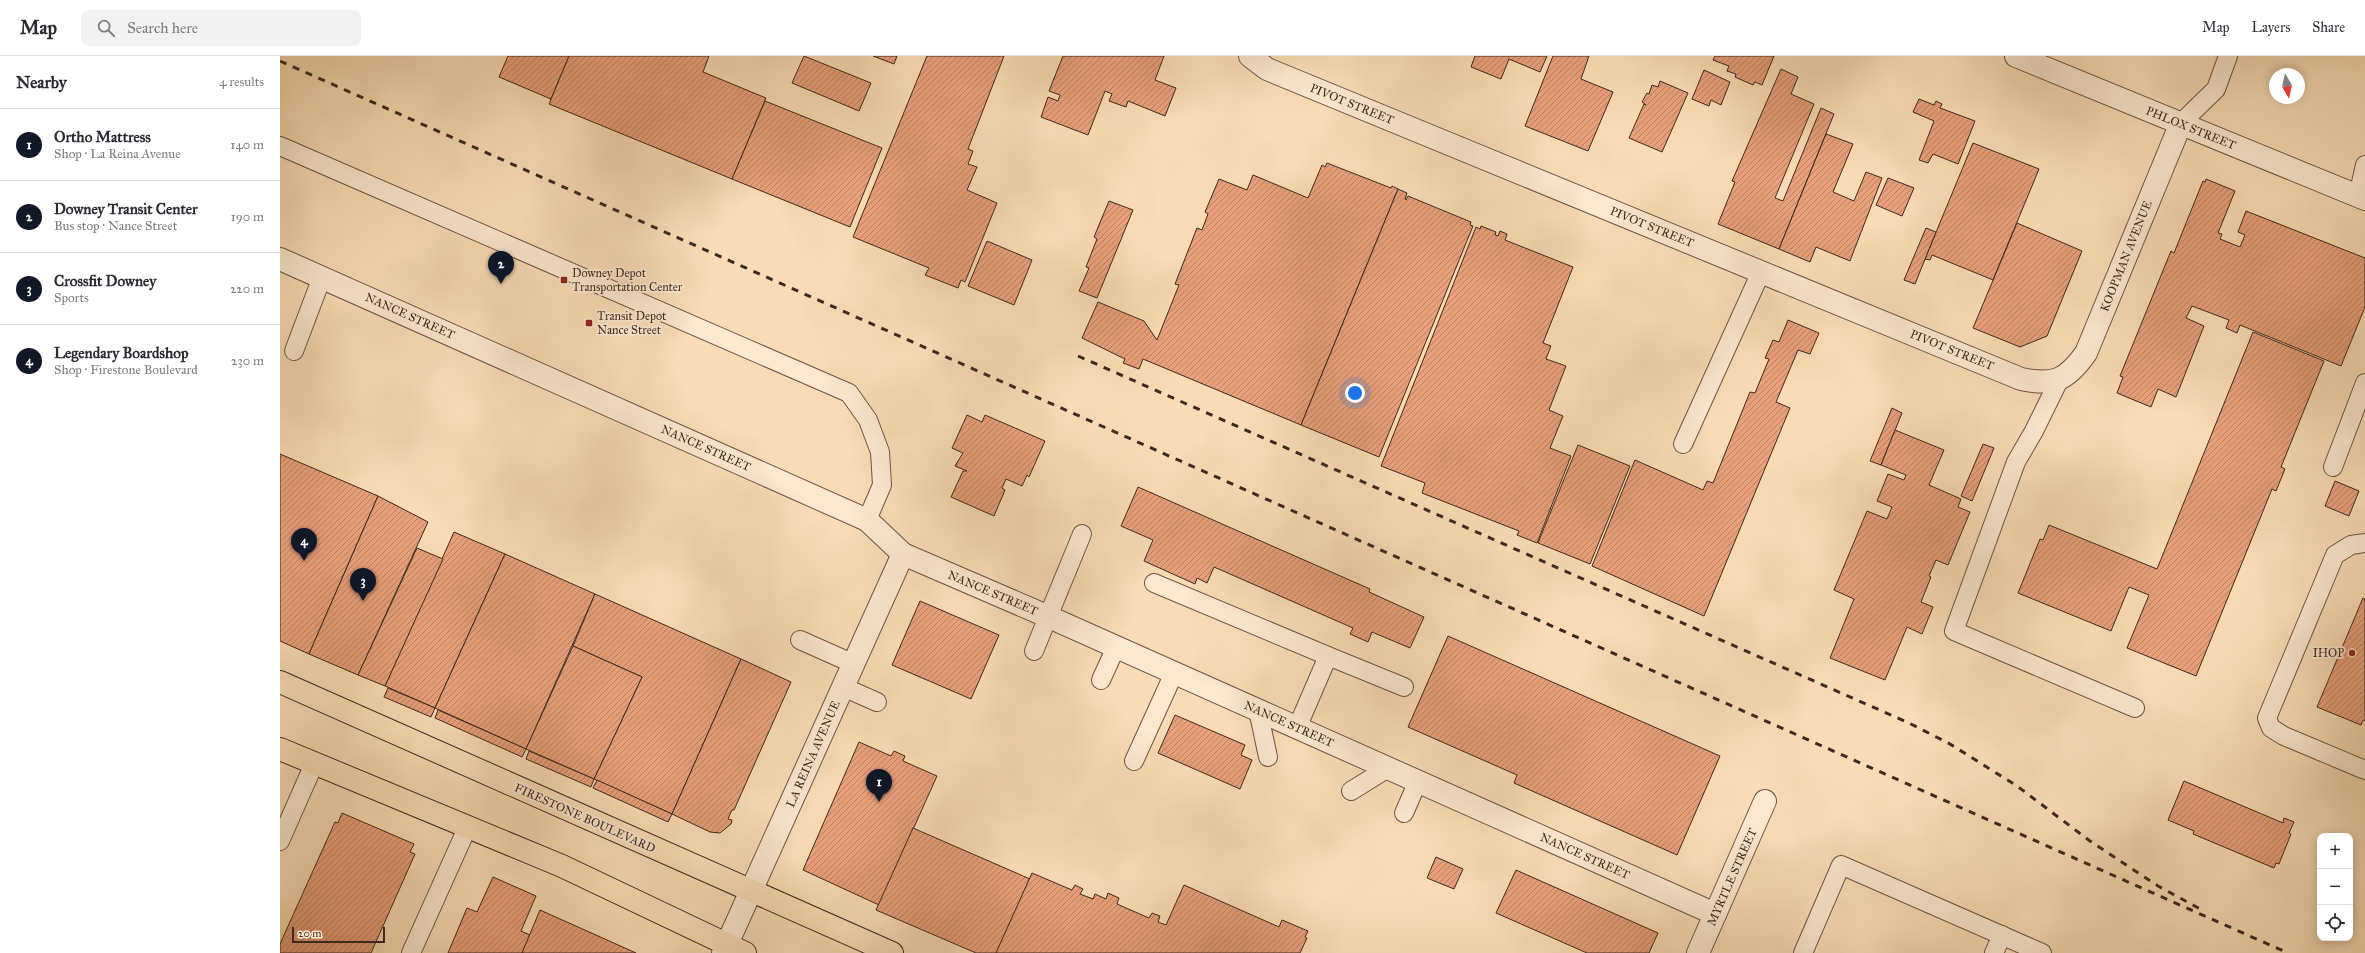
<!DOCTYPE html>
<html lang="en">
<head>
<meta charset="utf-8">
<style>
	:root { --surface:#fff; --page:#f2f2f3; --text:#2b2b33; --muted:#7c7c81; --line:#e1e1e2; --accent:#111827 }
	body { margin:0; font-family:"IM FELL Great Primer",serif; background:var(--page); color:var(--text) }
	.controls { position:absolute; right:12px; bottom:12px; display:grid; overflow:hidden; border-radius:8px; box-shadow:0 2px 10px #0003 }
	.controls button { width:36px; height:36px; display:grid; place-items:center; padding:0; border:0; border-bottom:1px solid var(--line); background:var(--surface); color:var(--text); font:20px sans-serif }
	.compass { position:absolute; left:1989px; top:12px; width:36px; height:36px; border-radius:50%; background:var(--surface); box-shadow:0 2px 10px #0003; rotate:171deg }
	.scale { position:absolute; left:12px; bottom:10px; width:93px; box-sizing:border-box; padding-left:4px; border:2px solid #3e291f; border-top:0; font-size:11px; line-height:14px; white-space:nowrap; color:#3e291f; -webkit-text-stroke:3px #fbe8cf; paint-order:stroke }
	.you { position:absolute; left:1075px; top:337px; width:14px; height:14px; margin:-10px; border:3px solid #fff; border-radius:50%; background:#1a73e8; box-shadow:0 0 0 6px #1a73e833 }
	.badge { display:grid; place-items:center; width:26px; height:26px; border-radius:50%; background:var(--accent); color:#fff; font-size:13px; font-weight:700 }
	.pin { position:absolute; translate:-50% -33px; filter:drop-shadow(0 1px 2px #0008) }
	.pin::after { content:''; position:absolute; top:21px; width:14px; height:12px; background:inherit; clip-path:polygon(0 0,100% 0,50% 100%) }
	.list { margin:0; padding:0; list-style:none }
	h2 { display:flex; justify-content:space-between; align-items:center; height:52px; margin:0; padding:0 16px; font-size:17px }
	h2 small { font-size:13px; font-weight:400; color:var(--muted) }
	.list li { display:grid; grid-template-columns:26px 1fr auto; gap:12px; align-items:center; box-sizing:border-box; height:72px; padding:0 16px; border-top:1px solid var(--line) }
	.list b { display:block; font-size:15px; white-space:nowrap }
	.list p { margin:0; font-size:13px; white-space:nowrap; color:var(--muted) }
	.list em { font-size:13px; font-style:normal; color:var(--muted) }
	.icon { flex:none; width:22px; height:22px; fill:none; stroke:currentColor; stroke-width:2; stroke-linecap:round; stroke-linejoin:round }
	.map { position:relative; flex:none; width:2085px; height:897px; overflow:hidden }
	header { display:flex; align-items:center; gap:24px; box-sizing:border-box; height:56px; padding:0 20px; background:var(--surface); border-bottom:1px solid var(--line) }
	header strong { font-size:19px }
	nav { display:flex; gap:22px; margin-inline-start:auto; font-size:14px }
	.search { width:280px; height:36px; background:var(--page); display:flex; align-items:center; gap:10px; box-sizing:border-box; padding:0 14px; border-radius:8px; color:var(--muted); font-size:15px }
	main { display:flex }
	aside { flex:1; background:var(--surface) }
	.map>svg:first-child { display:block }
	.building { fill:url(#building-hatch); stroke:#3e291f }
	.lines { fill:none; stroke-linecap:round; stroke-linejoin:round }
	.lane-casing { stroke:#6d5644; stroke-width:20 }
	.street-casing { stroke:#6d5644; stroke-width:24 }
	.primary-casing { stroke:#3e291f; stroke-width:24 }
	.lane { stroke:#fbe8cf; stroke-width:18 }
	.street { stroke:#fbe8cf; stroke-width:22 }
	.primary { stroke:#f9dcb5; stroke-width:22 }
	.rail { stroke:#3e291f; stroke-width:3; stroke-dasharray:7 7; stroke-linecap:butt }
	.poi-dot { fill:#8f2418; stroke:#fbe8cf; stroke-width:1.5 }
	.labels { text-anchor:middle; stroke-width:3.5; stroke-linejoin:round; paint-order:stroke }
	.street-label { font-size:12px; fill:#3e291f; stroke:#fbe8cf }
	.poi-label { font-size:12px; fill:#3e291f; stroke:#fbe8cf; text-anchor:start }
</style>
</head>
<body>
<header>
<strong>Map</strong>
<div class="search"><svg class="icon" aria-label="search" viewBox="0 0 24 24"><circle cx="10" cy="10" r="6"/><path d="M15 15l6 6"/></svg>Search here</div>
<nav><a>Map</a><a>Layers</a><a>Share</a></nav>
</header>
<main>
<aside>
<h2>Nearby<small>4 results</small></h2>
<ul class="list">
<li><span class="badge">1</span><div><b>Ortho Mattress</b><p>Shop · La Reina Avenue</p></div><em>140 m</em></li>
<li><span class="badge">2</span><div><b>Downey Transit Center</b><p>Bus stop · Nance Street</p></div><em>190 m</em></li>
<li><span class="badge">3</span><div><b>Crossfit Downey</b><p>Sports</p></div><em>220 m</em></li>
<li><span class="badge">4</span><div><b>Legendary Boardshop</b><p>Shop · Firestone Boulevard</p></div><em>230 m</em></li>
</ul>
</aside>
<div class="map">
<svg width="2085" height="897" viewBox="0 0 2085 897">
	<defs>
		<pattern id="building-hatch" width="6" height="6" patternUnits="userSpaceOnUse"><rect width="6" height="6" fill="#e99f7b"/><path d="M-1 1l2-2M0 6l6-6M5 7l2-2" fill="none" stroke="#be8264"/></pattern>
	</defs>
	<rect width="100%" height="100%" fill="#f9dcb5"/>
	<filter id="stains"><feTurbulence type="fractalNoise" baseFrequency=".005" numOctaves="4"/><feColorMatrix values="0 0 0 0 .2 0 0 0 0 .09 0 0 0 0 .02 0 0 0 .5 -.17"/></filter>
	<radialGradient id="worn" r=".72"><stop offset=".6" stop-color="#630" stop-opacity="0"/><stop offset="1" stop-color="#630" stop-opacity=".3"/></radialGradient>
	<g class="building">
		<path d="M228 0H289L271 43 219 21Z"/>
		<path d="M289 0H429L423 16 486 42 452 123 269 48Z"/>
		<path d="M524 0 591 27 579 55 512 27Z"/>
		<path d="M593 0H617L614 8Z"/>
		<path d="M647 0H724L688 93 693 95 688 108 697 111 687 134 717 147 685 226 681 224 678 232 645 219 649 212 573 181Z"/>
		<path d="M783 0H884L875 24 896 32 885 60 848 45 846 51 829 45 832 38 825 35 808 79 761 61 768 41 778 45 780 39 769 35Z"/>
		<path d="M1195 0H1267L1260 16 1229 3 1221 23 1191 11Z"/>
		<path d="M1273 0H1309L1301 23 1333 36 1308 95 1245 70Z"/>
		<path d="M1435 0H1494L1482 29 1475 26 1473 29 1455 21 1456 18 1447 15 1449 10 1433 4Z"/>
		<path d="M1501 13 1518 21 1511 38 1534 48 1495 142 1503 145 1541 52 1554 58 1499 193 1438 168 1455 126 1452 125Z"/>
		<path d="M1424 14 1450 26 1441 49 1431 44 1429 50 1412 43Z"/>
		<path d="M1380 25 1408 37 1382 96 1349 82 1364 48 1366 49 1362 46 1367 37 1369 38 1372 29 1378 31Z"/>
		<path d="M1639 43 1654 49 1656 45 1662 48 1660 52 1695 65 1678 108 1653 98 1648 107 1639 104 1654 65 1633 56Z"/>
		<path d="M485 45 602 92 570 171 452 123Z"/>
		<path d="M1546 78 1573 88 1553 136 1574 145 1586 116 1602 122 1570 205 1536 191 1530 206 1499 193Z"/>
		<path d="M1693 87 1759 113 1713 224 1652 199 1650 204 1645 203Z"/>
		<path d="M1047 107 1111 132 1112 130 1118 133 1021 369 863 303 859 313 843 307 845 303 802 282 818 246 864 265 877 284 899 229 895 228 917 172 922 174 928 158 925 156 939 123 967 134 973 119 1028 142 1042 109 1045 111Z"/>
		<path d="M1608 122 1634 132 1622 160 1596 149Z"/>
		<path d="M1926 123 1955 135 1938 177 1942 178 1940 183 1960 191 1965 179 1958 176 1966 155 2085 202V251L2061 310 1960 269 1957 277 1946 272 1949 264 1912 250 1906 262 1924 270 1896 341 1878 333 1871 351 1837 337 1843 321 1840 320 1891 195 1894 197 1923 125 1925 126Z"/>
		<path d="M1118 133 1127 137 1125 143 1126 144 1128 140 1191 166 1190 169 1193 170 1099 401 1021 369Z"/>
		<path d="M829 145 853 154 817 242 799 235 809 212 806 211 817 183 814 181Z"/>
		<path d="M1737 167 1802 195 1767 280 1740 291 1693 272Z"/>
		<path d="M1201 170 1216 176 1215 179 1218 180 1220 175 1227 178 1225 184 1293 211 1263 287 1271 290 1266 303 1286 310 1269 354 1283 360 1270 392 1291 400 1257 487 1237 479 1239 475 1142 437 1145 427 1101 410 1196 171 1200 173Z"/>
		<path d="M1646 172 1656 176 1635 228 1624 224Z"/>
		<path d="M707 185 752 204 734 249 688 230Z"/>
		<path d="M1508 264 1539 277 1530 298 1518 294 1496 346 1510 352 1424 560 1312 510 1355 404 1423 434 1427 425 1433 427 1470 336 1475 337 1489 303 1485 302 1493 284 1499 286Z"/>
		<path d="M1973 276 2044 305 2001 411 2005 413 1996 435 1992 433 1916 620 1847 592 1869 539 1849 531 1831 575 1738 537 1760 483 1763 484 1769 469 1877 513Z"/>
		<path d="M1612 352 1622 357 1601 409 1590 405Z"/>
		<path d="M687 359 702 366 705 359 765 385 749 421 747 419 742 430 726 423 722 432 725 434 714 460 671 441 683 415H687L675 410 683 397 672 392Z"/>
		<path d="M1615 374 1664 394 1649 429 1681 443 1678 451 1690 456 1668 509 1656 504 1649 520 1651 521 1641 546 1653 551 1642 578 1627 571 1605 624 1550 602 1574 543 1554 534 1587 455 1607 463 1612 451 1597 445 1608 418 1624 424 1626 419 1601 409Z"/>
		<path d="M1703 388 1714 392 1692 445 1681 440Z"/>
		<path d="M1298 389 1350 410 1310 508 1258 487Z"/>
		<path d="M0 398 98 440 29 598 0 585Z"/>
		<path d="M2055 425 2079 435 2069 460 2045 450Z"/>
		<path d="M858 431 1090 533 1089 536 1144 561 1130 592 1092 576 1088 586 1070 578 1073 572 934 511 927 527 917 522 915 528 864 505 873 484 841 470Z"/>
		<path d="M98 440 148 466 78 619 29 598Z"/>
		<path d="M174 476 225 498 155 652 105 630Z"/>
		<path d="M137 492 163 503 105 630 78 619Z"/>
		<path d="M225 498 315 538 246 693 155 652Z"/>
		<path d="M315 538 461 603 392 758 314 723 362 621 293 590Z"/>
		<path d="M2083 542 2085 543V665L2083 664 2081 669 2037 651Z"/>
		<path d="M640 545 719 579 691 643 612 609Z"/>
		<path d="M1168 580 1440 700 1397 799 1234 727 1237 719 1128 671Z"/>
		<path d="M293 590 362 621 314 723 246 693Z"/>
		<path d="M461 603 511 626 454 754H452L448 763 452 764 451 768 440 777 430 776 392 758Z"/>
		<path d="M108 632 155 652 151 661 104 641Z"/>
		<path d="M158 654 246 693 242 701 155 662Z"/>
		<path d="M895 659 965 689 961 699 972 704 960 733 878 697Z"/>
		<path d="M579 686 611 700 614 695 625 700 623 705 657 720 599 849 523 814Z"/>
		<path d="M249 695 314 723 311 731 246 703Z"/>
		<path d="M317 724 392 758 388 766 313 732Z"/>
		<path d="M1904 725 2003 767 2004 762 2014 766 2009 777 2011 778 1999 808 1996 807 1994 812 1913 778 1914 775 1888 764Z"/>
		<path d="M62 757 134 788 130 796 135 798 91 897H0V888L55 766 58 767Z"/>
		<path d="M633 772 750 823 716 897H696L596 854Z"/>
		<path d="M1156 801 1183 813 1174 833 1147 822Z"/>
		<path d="M1236 814 1378 877 1369 897H1307L1216 857Z"/>
		<path d="M752 817 792 834 795 829 803 833 800 838 813 843 815 838 826 843 828 837 839 842 837 848 869 862 872 857 880 860 878 866 886 869 904 829 999 871 1002 864 1028 875 1025 881 1027 882 1020 897H716Z"/>
		<path d="M213 821 256 840 241 875 250 879 242 897H168L187 852 197 856Z"/>
		<path d="M260 854 356 897H242Z"/>
	</g>
	<g class="lines">
		<g class="lane-casing">
			<g id="lane">
				<path d="M1901 67 1936 33 1948 0"/>
				<path d="M0 90 569 337 588 364 600 396 602 429 587 464"/>
				<path d="M2078 140 2085 109"/>
				<path d="M14 295 42 221"/>
				<path d="M1779 324 1754 375 1736 406 1674 575 1855 652"/>
				<path d="M1403 388 1481 216"/>
				<path d="M2053 411 2085 327"/>
				<path d="M2085 487 2071 489 2055 499 1987 662 1991 672 2004 680 2085 714"/>
				<path d="M874 527 1048 600"/>
				<path d="M520 584 574 608"/>
				<path d="M754 595 802 478"/>
				<path d="M821 624 836 591"/>
				<path d="M563 631 597 646"/>
				<path d="M978 654 988 701"/>
				<path d="M1017 672 1048 600 1124 631"/>
				<path d="M854 705 894 617"/>
				<path d="M1071 735 1108 712"/>
				<path d="M1124 757 1138 725"/>
				<path d="M0 785 34 708"/>
				<path d="M131 897 188 770"/>
				<path d="M1523 897 1561 809 1762 897"/>
				<path d="M1714 897 1722 879"/>
			</g>
		</g>
		<g class="street-casing">
			<g id="street">
				<path d="M970 0 987 13 1741 323C1774 330 1787 324 1806 297L1901 67"/>
				<path d="M1736 0 2085 143"/>
				<path d="M0 203 587 464 623 498 769 561 1435 858"/>
				<path d="M443 897 623 498"/>
				<path d="M1418 897 1485 745"/>
			</g>
		</g>
		<g class="primary-casing">
			<g id="primary">
				<path d="M0 626 612 897"/>
				<path d="M0 693 282 810 465 897"/>
			</g>
		</g>
		<use href="#lane" class="lane"/>
		<use href="#street" class="street"/>
		<use href="#primary" class="primary"/>
		<g class="rail">
			<path d="M0 5 2008 897"/>
			<path d="M798 300 1629 667 1670 688 1737 730 1810 785 1878 830 1922 854"/>
		</g>
	</g>
	<g class="poi-dot">
		<rect x="280" y="220" width="8" height="8" rx="2"/>
		<rect x="305" y="263" width="8" height="8" rx="2"/>
		<circle cx="2072" cy="597" r="4"/>
	</g>
	<g class="labels">
		<g class="street-label">
			<text transform="translate(1072 48) rotate(22)" y="4">PIVOT STREET</text>
			<text transform="translate(1911 72) rotate(22)" y="4">PHLOX STREET</text>
			<text transform="translate(1372 171) rotate(22)" y="4">PIVOT STREET</text>
			<text transform="translate(1846 200) rotate(-68)" y="4">KOOPMAN AVENUE</text>
			<text transform="translate(130 260) rotate(24)" y="4">NANCE STREET</text>
			<text transform="translate(1672 294) rotate(22)" y="4">PIVOT STREET</text>
			<text transform="translate(426 392) rotate(24)" y="4">NANCE STREET</text>
			<text transform="translate(713 537) rotate(23)" y="4">NANCE STREET</text>
			<text transform="translate(1009 668) rotate(24)" y="4">NANCE STREET</text>
			<text transform="translate(533 698) rotate(-66)" y="4">LA REINA AVENUE</text>
			<text transform="translate(305 762) rotate(24)" y="4">FIRESTONE BOULEVARD</text>
			<text transform="translate(1305 800) rotate(24)" y="4">NANCE STREET</text>
			<text transform="translate(1452 821) rotate(-66)" y="4">MYRTLE STREET</text>
		</g>
		<g class="poi-label">
			<text x="292" y="221">Downey Depot<tspan x="292" dy="14">Transportation Center</tspan></text>
			<text x="317" y="264">Transit Depot<tspan x="317" dy="14">Nance Street</tspan></text>
			<text x="2064" y="601" text-anchor="end">IHOP</text>
		</g>
	</g>
	<rect width="100%" height="100%" filter="url(#stains)"/>
	<rect width="100%" height="100%" fill="url(#worn)"/>
</svg>
<div class="controls">
<button>+</button>
<button>−</button>
<button><svg class="icon" aria-label="locate" viewBox="0 0 24 24"><circle cx="12" cy="12" r="6"/><path d="M12 2v4M12 18v4M2 12h4M18 12h4"/></svg></button>
</div>
<svg class="compass" viewBox="-18 -18 36 36"><path d="M0-13l5 13h-10z" fill="#e53935"/><path d="M0 13l5-13h-10z" fill="#7c7c81"/></svg>
<div class="scale">20 m</div>
<div class="you"></div>
<div class="pin badge" style="left:599px;top:746px">1</div>
<div class="pin badge" style="left:221px;top:228px">2</div>
<div class="pin badge" style="left:83px;top:545px">3</div>
<div class="pin badge" style="left:24px;top:505px">4</div>
</div>
</main>
</body>
</html>
